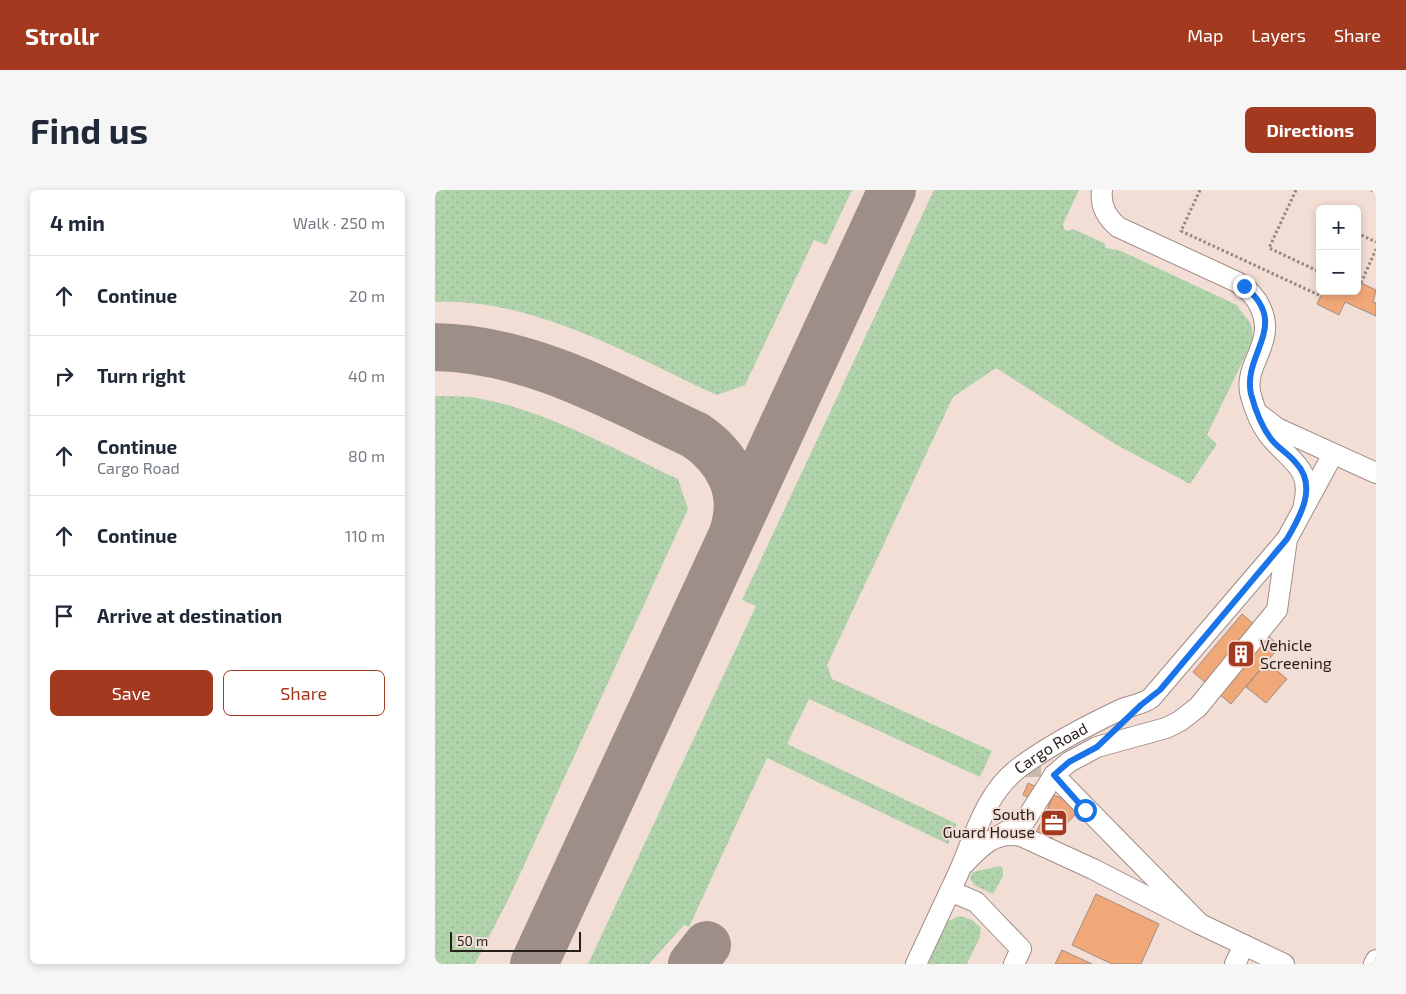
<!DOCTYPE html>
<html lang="en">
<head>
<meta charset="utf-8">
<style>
	:root { --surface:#fff; --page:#f6f6f7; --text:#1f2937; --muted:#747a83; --line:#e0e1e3; --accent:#a33a1f }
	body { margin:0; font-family:"Exo 2",sans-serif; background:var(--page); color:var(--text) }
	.controls { position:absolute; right:15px; top:15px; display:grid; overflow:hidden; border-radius:8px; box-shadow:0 2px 8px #0003 }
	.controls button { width:45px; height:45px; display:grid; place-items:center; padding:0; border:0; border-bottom:1px solid var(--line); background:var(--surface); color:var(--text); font:25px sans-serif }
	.scale { position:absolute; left:15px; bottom:12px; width:131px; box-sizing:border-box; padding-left:5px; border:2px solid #271f1c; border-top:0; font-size:14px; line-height:18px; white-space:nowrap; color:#271f1c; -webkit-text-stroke:4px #f3ded6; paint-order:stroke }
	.stop { position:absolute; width:15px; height:15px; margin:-11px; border:4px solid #1a73e8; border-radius:50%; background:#fff }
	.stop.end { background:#1a73e8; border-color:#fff; box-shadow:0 1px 5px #0008 }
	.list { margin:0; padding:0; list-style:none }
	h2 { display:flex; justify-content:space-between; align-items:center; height:65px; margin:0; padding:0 20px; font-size:21px }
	h2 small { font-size:16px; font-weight:400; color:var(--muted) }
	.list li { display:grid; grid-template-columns:32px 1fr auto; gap:15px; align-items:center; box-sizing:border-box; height:80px; padding:0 20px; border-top:1px solid var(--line) }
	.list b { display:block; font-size:19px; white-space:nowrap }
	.list p { margin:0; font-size:16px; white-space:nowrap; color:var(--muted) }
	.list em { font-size:16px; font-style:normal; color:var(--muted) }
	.actions { display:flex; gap:10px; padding:15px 20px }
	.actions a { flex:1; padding:11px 0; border:1px solid var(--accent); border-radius:8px; text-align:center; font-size:18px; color:var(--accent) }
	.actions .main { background:var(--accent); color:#fff }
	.icon { flex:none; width:28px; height:28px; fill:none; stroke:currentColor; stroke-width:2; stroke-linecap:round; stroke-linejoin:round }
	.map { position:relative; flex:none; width:941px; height:774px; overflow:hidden; border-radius:8px }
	header { display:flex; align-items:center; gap:30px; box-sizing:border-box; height:70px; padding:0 25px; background:var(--accent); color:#fff }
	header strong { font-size:24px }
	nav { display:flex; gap:28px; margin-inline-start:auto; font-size:18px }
	.intro { display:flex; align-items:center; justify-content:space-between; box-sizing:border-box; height:120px; padding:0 30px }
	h1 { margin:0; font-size:35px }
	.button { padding:12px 22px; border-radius:8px; background:var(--accent); color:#fff; font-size:18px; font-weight:700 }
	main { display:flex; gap:30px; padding:0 30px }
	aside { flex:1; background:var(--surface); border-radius:8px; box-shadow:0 2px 8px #0003 }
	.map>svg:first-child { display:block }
	.grass { fill:url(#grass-dots) }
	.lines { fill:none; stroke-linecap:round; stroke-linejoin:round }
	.taxiway { stroke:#9d8e88; stroke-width:48 }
	.building { fill:#f1a879; stroke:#9e8d82 }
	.minor-tunnel { stroke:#cab8b1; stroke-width:20; stroke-dasharray:20 10; stroke-linecap:butt }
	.minor-casing { stroke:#a18d86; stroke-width:22 }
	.path { stroke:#958680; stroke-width:3; stroke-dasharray:2.5 2.5; stroke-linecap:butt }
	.minor { stroke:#fff; stroke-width:20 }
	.route { stroke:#1a73e8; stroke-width:6 }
	.labels { text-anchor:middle; stroke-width:4; stroke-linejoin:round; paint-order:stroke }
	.poi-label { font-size:16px; fill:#271f1c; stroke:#f3ded6; text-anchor:start }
	.street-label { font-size:16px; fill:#271f1c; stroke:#f3ded6 }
</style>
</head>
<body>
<header>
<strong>Strollr</strong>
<nav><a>Map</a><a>Layers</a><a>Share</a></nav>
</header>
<div class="intro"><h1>Find us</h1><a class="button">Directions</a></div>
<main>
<aside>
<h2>4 min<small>Walk · 250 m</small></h2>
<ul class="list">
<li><svg class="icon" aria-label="ahead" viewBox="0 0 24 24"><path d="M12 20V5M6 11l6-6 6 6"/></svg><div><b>Continue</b></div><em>20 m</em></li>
<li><svg class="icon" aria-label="right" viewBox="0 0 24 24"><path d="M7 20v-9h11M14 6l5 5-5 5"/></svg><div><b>Turn right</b></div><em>40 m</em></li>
<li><svg class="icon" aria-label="ahead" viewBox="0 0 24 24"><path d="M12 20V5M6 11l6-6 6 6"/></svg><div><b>Continue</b><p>Cargo Road</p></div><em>80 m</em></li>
<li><svg class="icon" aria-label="ahead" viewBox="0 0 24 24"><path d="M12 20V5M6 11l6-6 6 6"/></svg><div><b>Continue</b></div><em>110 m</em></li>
<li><svg class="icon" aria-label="arrive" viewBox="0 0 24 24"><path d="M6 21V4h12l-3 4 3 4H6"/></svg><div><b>Arrive at destination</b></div></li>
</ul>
<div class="actions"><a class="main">Save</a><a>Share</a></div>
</aside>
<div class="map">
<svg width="941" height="774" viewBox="0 0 941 774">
	<defs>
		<pattern id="grass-dots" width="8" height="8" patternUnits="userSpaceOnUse" patternTransform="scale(1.25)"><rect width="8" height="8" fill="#b0d3ab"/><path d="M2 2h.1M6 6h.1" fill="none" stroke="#97b593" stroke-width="1.8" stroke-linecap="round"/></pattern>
	</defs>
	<rect width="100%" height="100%" fill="#f3ded6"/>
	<g class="grass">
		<path d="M0 0H417L391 55 379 50 310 195 282 205C197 166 97 107 0 112Z"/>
		<path d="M499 0H644L628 34 629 39 633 41 638 39 669 53 671 58 684 60 802 115C811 130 820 131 817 152L772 245 782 254 755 294 680 254 561 178 518 207 392 475 397 489 557 561 545 587 374 509 352 554 522 634 513 654 332 568 254 737 249 735 214 774H153L321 416 307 410Z"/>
		<path d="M0 206C14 206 28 206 42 208 113 221 178 259 243 289L253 319 74 708 40 774H0Z"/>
		<path d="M565 676 568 679V686L558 704 539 695 535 688 538 682Z"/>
		<path d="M525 726 537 730 546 738 545 747 532 774H493L513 731Z"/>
	</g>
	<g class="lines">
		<g class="taxiway">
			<path d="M0 157C95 159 176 206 260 245 293 267 311 301 299 340"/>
			<path d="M99 774 457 0"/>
			<path d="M257 774 272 755"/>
		</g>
	</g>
	<g class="building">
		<path d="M922 91 941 100 938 112 941 113V126L910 112 904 125 882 114 888 101H922Z"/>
		<path d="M807 424 845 456 796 514 758 482Z"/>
		<path d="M832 472 852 489 831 513 811 497Z"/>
		<path d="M593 593 619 605 614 616 588 605Z"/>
		<path d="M619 605 626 608 642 623 615 650 601 643Z"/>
		<path d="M661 704 724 734 706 774H677L637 755Z"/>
		<path d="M627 760 657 774H620Z"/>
	</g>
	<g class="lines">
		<path class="minor-tunnel" d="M586 577H609L619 585"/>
		<g class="minor-casing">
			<g id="minor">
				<path d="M667 0C665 15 671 27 683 37L802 92C824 105 836 130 827 154 822 171 812 183 815 202 819 218 827 238 838 250 858 273 877 279 869 314"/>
				<path d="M825 225 842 238 941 283"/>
				<path d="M565 645 590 631 619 585"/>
				<path d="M529 674C546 656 560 641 586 646L658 679 765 734 849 774"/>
				<path d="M515 701 541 712 586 759 579 774"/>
				<path d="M765 734 619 585 634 572 662 557 731 538 745 531 763 517 842 420 852 349 898 264"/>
				<path id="s1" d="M481 774C495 744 509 714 523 684 540 646 550 603 585 577 615 555 651 536 685 520 696 515 706 515 716 508L852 349"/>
				<path d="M800 774 809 755"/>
				<path d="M939 774 941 770"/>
			</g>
		</g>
		<g class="path">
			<path d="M765 0 746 41 886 106"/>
			<path d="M861 0 834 58 885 82"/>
			<path d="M936 0 941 2"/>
			<path d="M922 43 941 52"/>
			<path d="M926 93 941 59"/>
		</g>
		<use href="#minor" class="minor"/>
	</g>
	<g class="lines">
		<path class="route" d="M650 620 619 585 634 572 662 557 706 515 725 500 852 349C865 327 883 296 861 273 854 264 843 258 836 249 827 237 820 219 816 204 807 163 857 135 809 96"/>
	</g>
	<defs>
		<g id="building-square" transform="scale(1.4375)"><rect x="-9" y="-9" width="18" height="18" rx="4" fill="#a33a1f" stroke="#f3ded6"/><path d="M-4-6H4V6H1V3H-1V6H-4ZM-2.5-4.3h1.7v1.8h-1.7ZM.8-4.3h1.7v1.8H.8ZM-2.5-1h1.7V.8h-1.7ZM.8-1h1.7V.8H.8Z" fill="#fff"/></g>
		<g id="office-square" transform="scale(1.4375)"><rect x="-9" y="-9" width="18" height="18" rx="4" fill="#a33a1f" stroke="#f3ded6"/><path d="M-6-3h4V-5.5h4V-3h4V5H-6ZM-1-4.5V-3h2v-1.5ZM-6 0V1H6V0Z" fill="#fff"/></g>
	</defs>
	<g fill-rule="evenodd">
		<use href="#building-square" x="806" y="464"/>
		<use href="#office-square" x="619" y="633"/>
	</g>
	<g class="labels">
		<g class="poi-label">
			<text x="825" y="461">Vehicle<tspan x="825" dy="18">Screening</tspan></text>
			<text x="600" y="630" text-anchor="end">South<tspan x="600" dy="18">Guard House</tspan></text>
		</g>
		<g class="street-label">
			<text dy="6" stroke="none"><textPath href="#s1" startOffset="261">Cargo Road</textPath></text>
		</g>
	</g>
</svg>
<div class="controls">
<button>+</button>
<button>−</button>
</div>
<div class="scale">50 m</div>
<div class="stop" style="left:650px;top:620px"></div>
<div class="stop end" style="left:809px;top:96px"></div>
</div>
</main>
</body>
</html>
